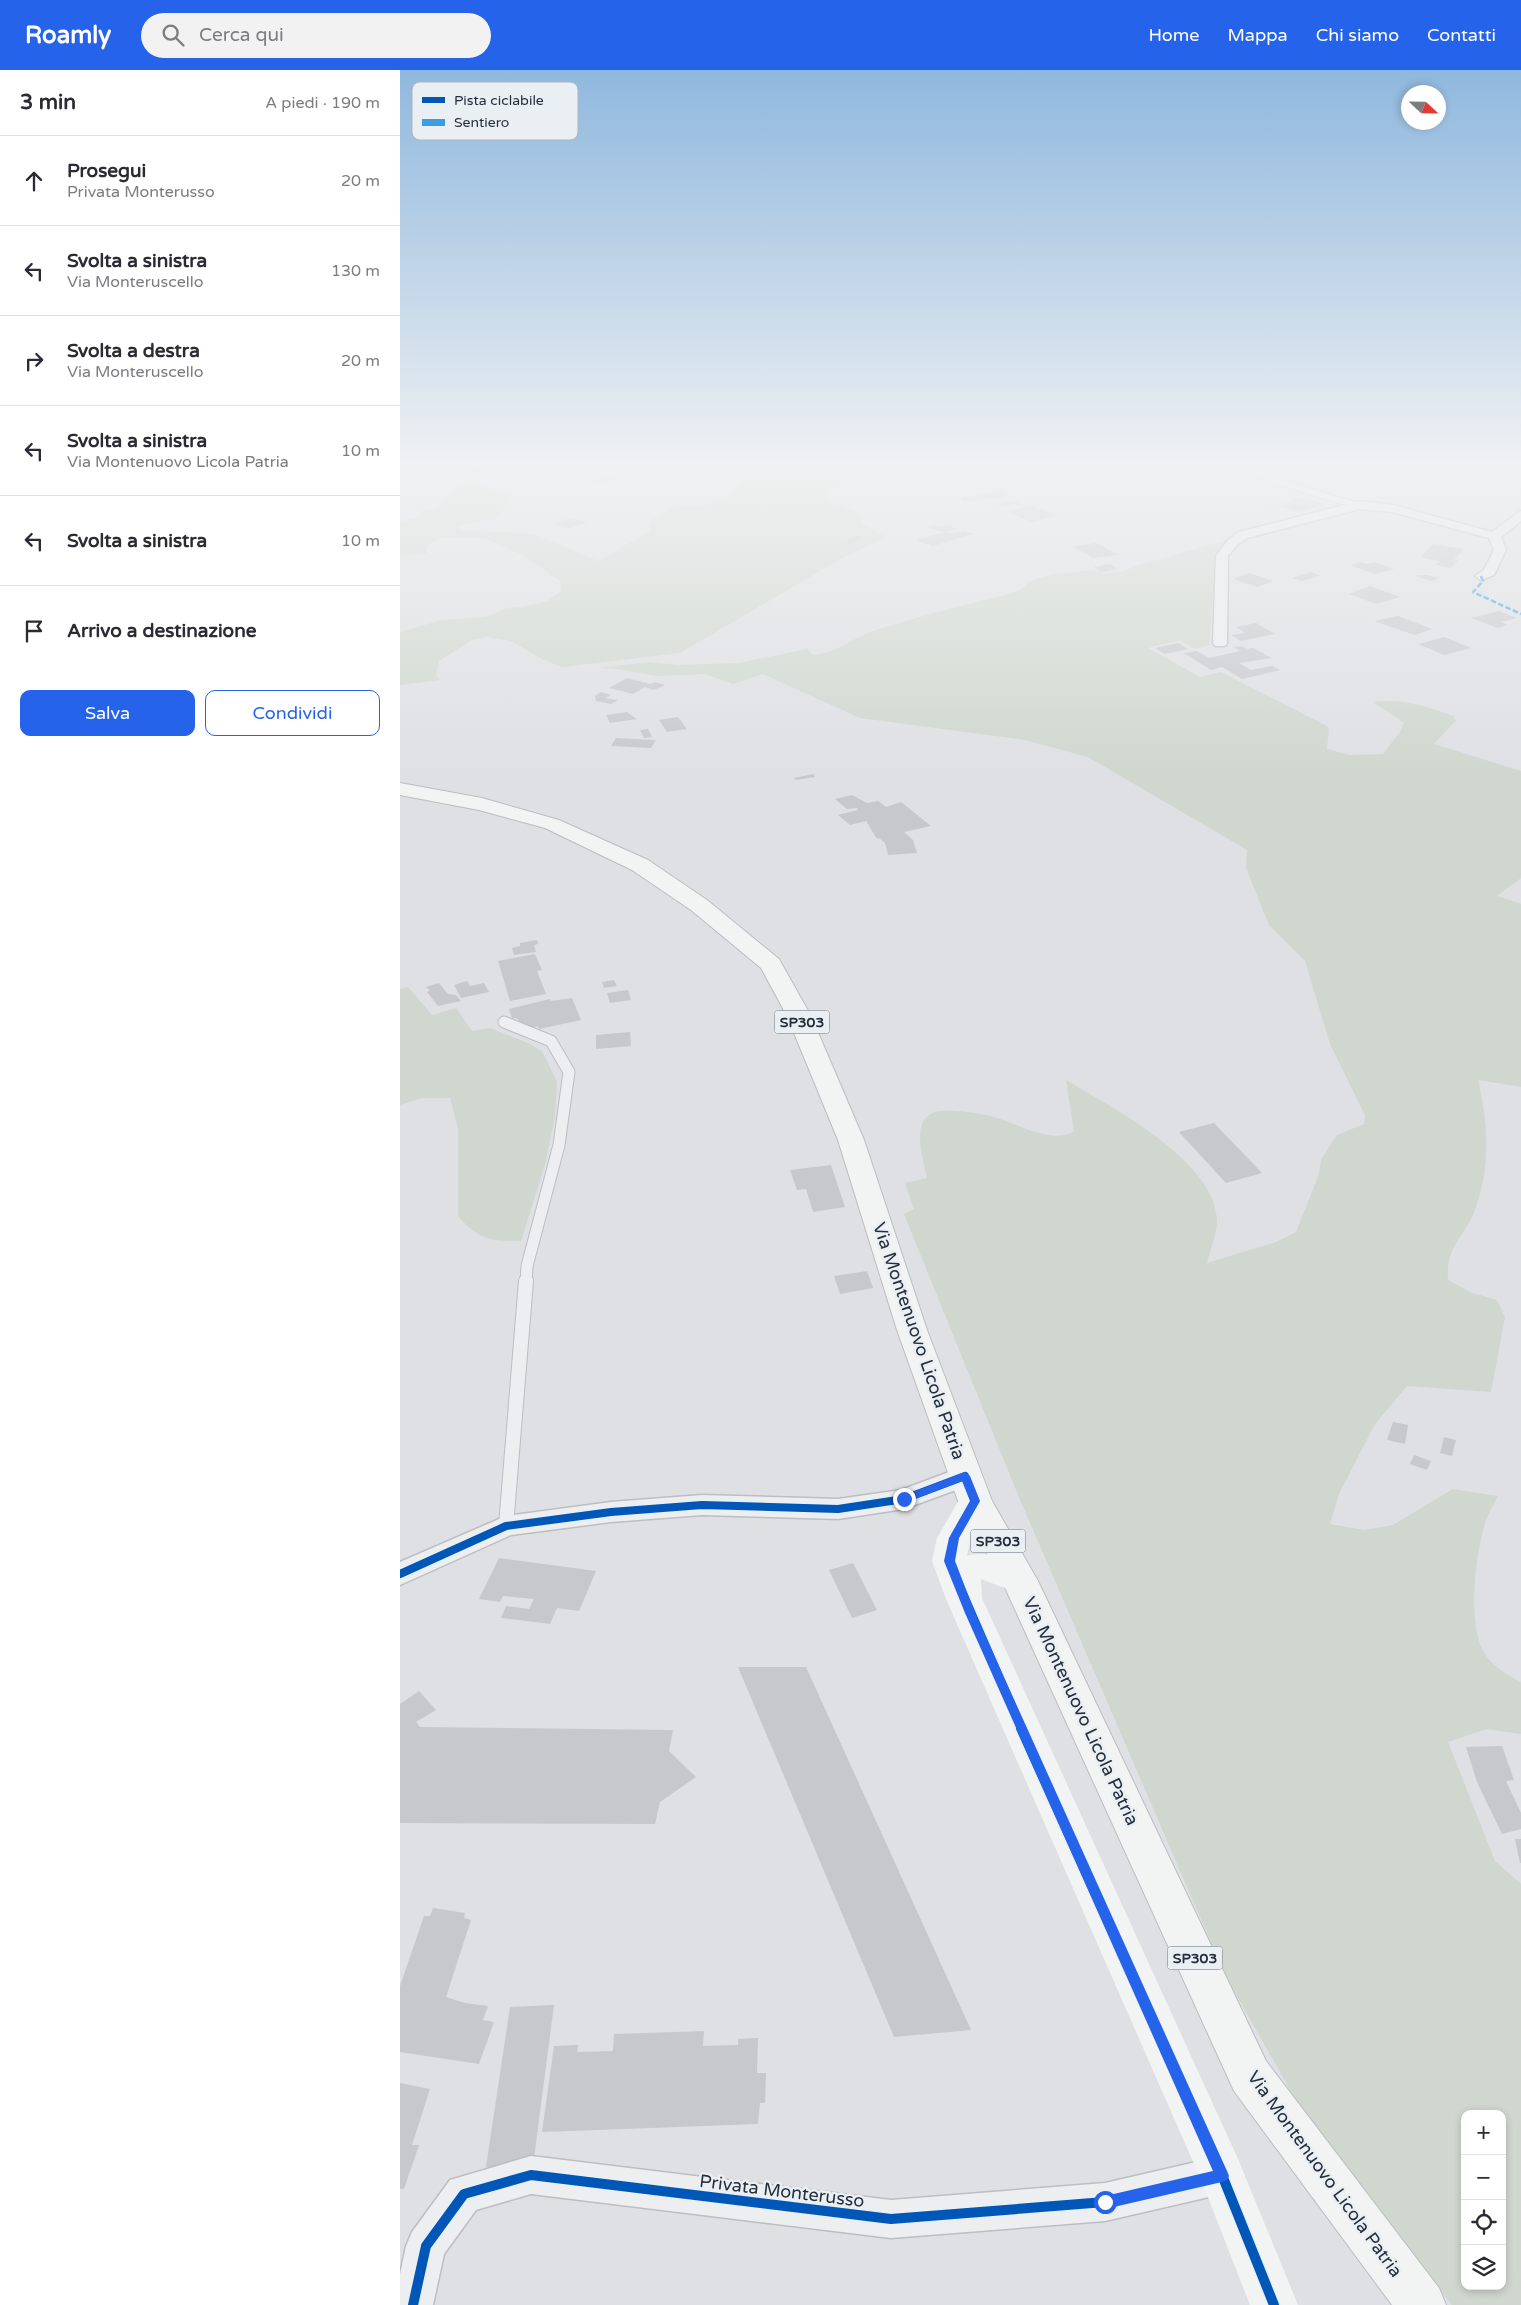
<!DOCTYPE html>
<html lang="it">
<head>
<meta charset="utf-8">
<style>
	:root { --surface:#fff; --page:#f2f2f3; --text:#2b2b33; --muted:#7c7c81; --line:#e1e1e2; --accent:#2563eb }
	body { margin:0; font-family:"Varela Round",sans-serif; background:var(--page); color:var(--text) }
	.controls { position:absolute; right:15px; bottom:15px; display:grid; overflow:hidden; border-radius:10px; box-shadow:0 2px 8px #0003 }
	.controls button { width:45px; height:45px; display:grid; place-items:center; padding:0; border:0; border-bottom:1px solid var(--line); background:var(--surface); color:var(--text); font:25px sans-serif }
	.compass { position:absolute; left:1001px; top:15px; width:45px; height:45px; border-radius:50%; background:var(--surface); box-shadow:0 2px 8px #0003; rotate:112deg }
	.stop { position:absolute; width:15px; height:15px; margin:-11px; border:4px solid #2563eb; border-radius:50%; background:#fff }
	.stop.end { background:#2563eb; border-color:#fff; box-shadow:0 1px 5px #0008 }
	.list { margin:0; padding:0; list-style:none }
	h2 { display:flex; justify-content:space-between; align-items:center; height:65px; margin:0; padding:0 20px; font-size:21px }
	h2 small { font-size:16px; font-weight:400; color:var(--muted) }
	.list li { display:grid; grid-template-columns:32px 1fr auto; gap:15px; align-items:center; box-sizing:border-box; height:90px; padding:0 20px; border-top:1px solid var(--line) }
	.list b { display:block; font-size:19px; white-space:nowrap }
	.list p { margin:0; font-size:16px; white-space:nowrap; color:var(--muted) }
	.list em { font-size:16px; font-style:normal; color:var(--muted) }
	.actions { display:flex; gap:10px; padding:15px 20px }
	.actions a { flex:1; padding:11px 0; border:1px solid var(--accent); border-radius:10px; text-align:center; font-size:18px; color:var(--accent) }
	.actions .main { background:var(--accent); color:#fff }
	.icon { flex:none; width:28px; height:28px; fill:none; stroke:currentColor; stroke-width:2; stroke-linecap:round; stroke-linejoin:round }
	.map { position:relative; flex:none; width:1121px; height:2235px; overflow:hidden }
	header { display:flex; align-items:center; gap:30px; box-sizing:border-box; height:70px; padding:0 25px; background:var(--accent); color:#fff }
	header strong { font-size:24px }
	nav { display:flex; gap:28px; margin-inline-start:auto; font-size:18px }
	.search { width:350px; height:45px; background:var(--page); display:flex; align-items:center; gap:12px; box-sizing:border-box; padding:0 18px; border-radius:28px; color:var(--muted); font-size:19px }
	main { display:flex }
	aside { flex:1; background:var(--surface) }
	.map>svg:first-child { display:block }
	.green { fill:#cfd7ce; fill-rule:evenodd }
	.building { fill:#c6c8cb }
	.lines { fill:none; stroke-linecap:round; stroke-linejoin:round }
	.lane-far2-casing { stroke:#bcbec1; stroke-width:8 }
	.lane-far1-casing { stroke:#bcbec1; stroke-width:13 }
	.lane-casing { stroke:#bcbec1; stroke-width:16 }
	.street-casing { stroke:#bcbec1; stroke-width:3 }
	.primary-casing { stroke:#babdc1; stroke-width:2 }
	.lane-far2 { stroke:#edeef0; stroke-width:6 }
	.lane-far1 { stroke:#edeef0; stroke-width:11 }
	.lane { stroke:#edeef0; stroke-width:14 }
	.street { fill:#edeef0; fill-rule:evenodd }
	.secondary { fill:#f2f4f4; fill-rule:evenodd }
	.primary { fill:#f2f4f4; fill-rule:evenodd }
	.quiet { stroke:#3c9de2; stroke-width:2.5; stroke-dasharray:5.5 2.5; stroke-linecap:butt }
	.cycleway-far1-casing { stroke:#eaeff4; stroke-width:11 }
	.cycleway-casing { stroke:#eaeff4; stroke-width:13 }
	.cycleway-far1 { stroke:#0057b8; stroke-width:8 }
	.cycleway { stroke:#0057b8; stroke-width:10 }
	.route { fill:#2563eb }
	.labels { text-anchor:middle; stroke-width:5; stroke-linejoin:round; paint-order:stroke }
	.shield { fill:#eaeff4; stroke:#606973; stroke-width:1 }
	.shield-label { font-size:14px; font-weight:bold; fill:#252f3c }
	.near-street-label { font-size:18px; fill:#252f3c; stroke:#eaeff4 }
	.key { fill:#eaeff4; stroke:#afb5bd; stroke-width:1 }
	.key-label { font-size:14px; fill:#252f3c }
</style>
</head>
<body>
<header>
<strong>Roamly</strong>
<div class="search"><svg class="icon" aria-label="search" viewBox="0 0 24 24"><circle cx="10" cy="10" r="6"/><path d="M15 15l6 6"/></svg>Cerca qui</div>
<nav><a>Home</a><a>Mappa</a><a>Chi siamo</a><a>Contatti</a></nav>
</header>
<main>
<aside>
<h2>3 min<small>A piedi · 190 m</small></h2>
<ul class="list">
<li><svg class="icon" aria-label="ahead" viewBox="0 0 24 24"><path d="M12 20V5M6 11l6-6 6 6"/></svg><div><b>Prosegui</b><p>Privata Monterusso</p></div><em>20 m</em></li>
<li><svg class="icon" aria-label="left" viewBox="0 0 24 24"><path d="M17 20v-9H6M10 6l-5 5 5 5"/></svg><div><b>Svolta a sinistra</b><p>Via Monteruscello</p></div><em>130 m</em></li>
<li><svg class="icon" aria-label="right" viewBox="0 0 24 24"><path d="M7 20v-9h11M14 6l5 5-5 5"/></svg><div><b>Svolta a destra</b><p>Via Monteruscello</p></div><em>20 m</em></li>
<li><svg class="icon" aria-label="left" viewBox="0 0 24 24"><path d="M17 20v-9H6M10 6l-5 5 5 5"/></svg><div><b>Svolta a sinistra</b><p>Via Montenuovo Licola Patria</p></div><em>10 m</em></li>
<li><svg class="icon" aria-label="left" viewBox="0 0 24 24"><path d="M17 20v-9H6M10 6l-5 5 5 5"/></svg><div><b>Svolta a sinistra</b></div><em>10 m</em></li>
<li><svg class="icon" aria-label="arrive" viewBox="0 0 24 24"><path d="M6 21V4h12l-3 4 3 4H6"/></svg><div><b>Arrivo a destinazione</b></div></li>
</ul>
<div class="actions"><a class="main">Salva</a><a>Condividi</a></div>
</aside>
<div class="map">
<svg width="1121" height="2235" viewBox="0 0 1121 2235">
	<rect width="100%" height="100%" fill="#dee0e3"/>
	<g class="green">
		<path d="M327 391H426L430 396 452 399 453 403 426 424 424 428 426 432C440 435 453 438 464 447L461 453 486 467 444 487 280 583 162 597 142 589 111 571 87 567 72 570 39 591 36 606 40 610 0 615V562L42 550 86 547 107 538 122 537 147 531 161 521 160 511 126 487 85 468 44 467 28 475 26 484 0 486V452L15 448 25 440 37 438 61 415 72 412 109 425 101 445 94 449 57 456 60 460 134 464 198 491 251 461 248 457 249 452 276 434C298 442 342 427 349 403L327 396Z"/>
		<path d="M827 470 817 483 809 575 795 579 780 570 748 578 800 607 821 602 927 656 929 659 927 679 949 685 983 684 1000 662 1004 653 973 632C1002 628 1026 636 1053 646L1056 650 1034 674 1121 701V808L1097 826 1121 834V1017L1078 1010C1088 1054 1091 1093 1076 1137 1066 1167 1045 1175 1048 1210L1070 1222 1097 1230 1105 1247 1091 1322 1007 1316 975 1354 939 1424 930 1454 964 1460 993 1455 1053 1419 1098 1426C1094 1434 1089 1442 1086 1450 1076 1480 1066 1557 1085 1584 1094 1597 1107 1605 1121 1612V1664L1086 1659 1048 1672 1095 1791 1121 1814V2235H1052L911 2057 825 1905 618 1425 504 1144 514 1139 505 1113 527 1108C520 1076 507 1035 556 1041 567 1042 579 1043 590 1046 613 1051 652 1076 674 1061L666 1010C711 1037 818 1092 817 1152 816 1165 810 1181 807 1193L876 1172 896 1162 919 1104 921 1090 937 1065 964 1054 965 1045 930 974 905 891 869 855 846 798 847 780 688 687 625 670 460 648 363 604 333 614 305 604 258 606 216 599 197 598 251 592 278 595 339 593 407 579 413 585C438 583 450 569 473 561 519 546 565 535 612 523L621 519 630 511 654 504 693 500 703 504 725 501 735 496ZM1065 2044H1102V2216H1065Z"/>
		<path d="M8 917 32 945 56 938 72 961 90 958 128 973 142 981 157 1012 155 1046 146 1091 121 1171C90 1171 79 1170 58 1146V1059L50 1028H22L0 1035V919Z"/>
	</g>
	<g class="building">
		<path d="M180 391V399H171L170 401H154L155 396 150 397 151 393Z"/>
		<path d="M98 393 104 396 73 404 69 401Z"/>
		<path d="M216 403 228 408 198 414 192 411 201 409 196 407Z"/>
		<path d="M601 421 608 425 592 430 588 428 564 432 559 428Z"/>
		<path d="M896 429H905L924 434 899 442 878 436Z"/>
		<path d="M615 431 621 434 603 437 597 434Z"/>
		<path d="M633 436 658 446 631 452 607 441Z"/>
		<path d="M171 448 187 453 168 459 152 454Z"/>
		<path d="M535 455 540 457 548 455 557 459 544 462 525 457Z"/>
		<path d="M564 461 573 464 533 476 516 470 546 462 553 464Z"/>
		<path d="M456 466 463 467 450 474 445 472Z"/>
		<path d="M696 473 719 485 693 488 673 477Z"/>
		<path d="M1033 474 1064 479 1054 489 1058 490 1051 498 1036 495 1040 491 1020 487Z"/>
		<path d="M961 492 966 494 975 492 994 499 974 504 950 495Z"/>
		<path d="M710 494 718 499 702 502 694 497Z"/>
		<path d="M911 502 920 506 902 511 892 508Z"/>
		<path d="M849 503 873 511 857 517 833 509Z"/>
		<path d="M1018 505H1028L1039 508 1031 511 1015 506Z"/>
		<path d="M970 516 1000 527 976 534 949 524Z"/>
		<path d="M1099 541 1117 548 1101 552 1108 555 1098 558 1071 548Z"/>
		<path d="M998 546 1032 559 1015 565 974 551Z"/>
		<path d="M856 553 875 564 841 571 831 565 845 563 836 557Z"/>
		<path d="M1044 567 1071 578 1044 585 1018 574Z"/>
		<path d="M778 573 788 579 765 584 755 578Z"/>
		<path d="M842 576 848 579 853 578 872 588 839 593 851 600 872 596 880 600 842 609 822 597 811 600 784 583 797 581 809 588 840 581 834 577Z"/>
		<path d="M227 608 250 614 255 612 265 615 254 620 245 617 233 624 209 618Z"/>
		<path d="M201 622 211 625 205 628 218 630 211 634 196 631 195 626Z"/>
		<path d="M227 642 237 649 210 653 206 645Z"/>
		<path d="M278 647 287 659 267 662 259 650Z"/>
		<path d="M248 659 252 667 244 668 240 660Z"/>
		<path d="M216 668 256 670 251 678 211 676Z"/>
		<path d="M413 704 415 707 395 710 394 708Z"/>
		<path d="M452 725 467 733 478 731 486 737 501 732 531 756 504 762 513 770 517 783 488 785 485 773 479 768 477 769 466 751 450 755 438 745 458 740 457 738 447 739 435 729Z"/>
		<path d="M137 870 138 874 134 875 136 882 114 885 112 878 120 876V873Z"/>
		<path d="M135 884 142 900 137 901 146 924 110 931 98 891Z"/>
		<path d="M214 910 217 916 204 918 202 912Z"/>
		<path d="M67 911 70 916 84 913 89 922 61 928 54 915Z"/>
		<path d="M39 913 48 924 56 925 61 931 38 936 27 922 30 921 26 917Z"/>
		<path d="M228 920 231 930 210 933 207 923Z"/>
		<path d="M172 928 181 950 139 959 138 956 128 958 116 948H112L109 939 150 929 151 931Z"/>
		<path d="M230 962 231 976 196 979V965Z"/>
		<path d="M814 1053 862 1103 826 1113 779 1062Z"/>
		<path d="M431 1095 445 1137 413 1142 406 1119 397 1120 390 1100Z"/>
		<path d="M467 1201 473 1218 440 1224 434 1206Z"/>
		<path d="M993 1352 1008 1355 1005 1374 987 1370Z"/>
		<path d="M1044 1367 1056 1370 1052 1386 1040 1383Z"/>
		<path d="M1014 1385 1031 1391 1027 1400 1010 1394Z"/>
		<path d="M99 1488 196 1501 179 1541 157 1538 150 1554 101 1548 106 1536 129 1539 134 1529 103 1526 100 1532 79 1529Z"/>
		<path d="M453 1493 477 1540 452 1548 429 1500Z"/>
		<path d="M338 1597H406L571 1960 494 1967Z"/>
		<path d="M19 1621 36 1640 16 1652 20 1657 273 1660 269 1681 296 1707 260 1732 255 1754 0 1753V1634Z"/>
		<path d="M1102 1676 1114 1710 1106 1711 1121 1743V1759L1102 1764 1077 1712 1066 1677Z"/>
		<path d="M1115 1769H1121V1793H1120Z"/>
		<path d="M33 1838 65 1843 64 1848 71 1850 46 1927 65 1933 88 1936 83 1950 94 1952 79 1994 0 1982V1916L24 1846H30Z"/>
		<path d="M154 1935 133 2096 86 2097 110 1937Z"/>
		<path d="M304 1961 303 1976 338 1975V1969L358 1968 357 2003H366L365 2033H360L358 2054 142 2062 154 1976 178 1975 177 1982 213 1981 214 1964Z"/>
		<path d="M0 2013 30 2019 12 2075H19L4 2119H0Z"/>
	</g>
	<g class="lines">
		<g class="lane-far2-casing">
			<path id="lane-far2" d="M830 391 882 413 955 435"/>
		</g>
		<g class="lane-far1-casing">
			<path id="lane-far1" d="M104 952 151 971 169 1002 159 1075 127 1196 126 1212"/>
		</g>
		<g class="lane-casing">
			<path id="lane" d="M106 1456 126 1211"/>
		</g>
		<g class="street-casing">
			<g id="street">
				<path d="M199 391H212L225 400 223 402H215Z"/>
				<path d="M960 431 993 435 1092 462 1121 441V451L1101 467 1106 480 1094 505 1081 510 1075 506 1084 500 1094 480 1089 468 992 442 960 439 847 468 836 476 828 486 827 573 825 576H815L813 573 816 486 828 470 839 462Z"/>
				<path d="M565 1396 575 1399 579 1406 575 1413 504 1439 438 1449 302 1445 211 1452 111 1465 0 1515V1492L106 1446 211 1432 302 1425 438 1429 501 1420Z"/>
				<path d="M131 2086 491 2130 705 2113 822 2086 835 2092 841 2105 835 2118 822 2124 705 2151 491 2168 131 2124 76 2140 44 2184 33 2235H0V2204L6 2176 12 2162 50 2110Z"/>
			</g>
		</g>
		<g class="primary-casing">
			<path id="primary" d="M0 713 82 728 159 750 248 790 307 830 379 889 411 946 464 1070 527 1260 592 1431 638 1511 866 1991 1039 2218 1046 2235H992L834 2021 602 1511 558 1431 497 1260 438 1070 387 946 361 898 291 840 232 800 145 758 79 740 0 725Z"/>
		</g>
		<use href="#lane-far2" class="lane-far2"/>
		<use href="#lane-far1" class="lane-far1"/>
		<use href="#lane" class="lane"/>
		<use href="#street" class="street"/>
		<path class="secondary" d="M575 1419 587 1423 592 1431 571 1468 567 1486C589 1479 626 1491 638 1511L632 1520 620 1524 581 1509 582 1528 838 2089 898 2235H850L802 2112 546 1529 532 1491 537 1468 563 1423Z"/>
		<use href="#primary" class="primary"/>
		<g class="quiet">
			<path d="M204 391 219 400"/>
			<path d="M1081 506 1083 511 1073 522 1121 544"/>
		</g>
		<g class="cycleway-far1-casing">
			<g id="cycleway-far1">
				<path d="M575 1431 554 1468 549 1491 622 1659"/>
				<path d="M0 1504 106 1456 211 1442 302 1435 438 1439 504 1429 565 1406"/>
			</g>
		</g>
		<g class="cycleway-casing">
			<g id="cycleway">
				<path d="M621 1658 822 2105 874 2235"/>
				<path d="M13 2235 26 2176 64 2124 131 2105 491 2149 705 2132 822 2105"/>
			</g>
		</g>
		<use href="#cycleway-far1" class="cycleway-far1"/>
		<use href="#cycleway" class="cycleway"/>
	</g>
	<linearGradient id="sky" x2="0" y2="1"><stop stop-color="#8fb8de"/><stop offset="0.56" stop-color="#f0f1f2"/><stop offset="1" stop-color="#f0f1f2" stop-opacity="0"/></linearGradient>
	<rect width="1121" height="704" fill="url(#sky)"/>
	<path class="route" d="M565 1402 570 1406 580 1431 559 1468 555 1491 575 1543 827 2101 829 2106 827 2110 822 2112 705 2139 700 2137 698 2132 700 2128 705 2126 813 2101 565 1543 544 1491 549 1468 570 1431 562 1411 507 1432H500L499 1429 500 1427Z"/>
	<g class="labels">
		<g class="shield">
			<rect x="374.5" y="940.5" width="55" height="23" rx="4"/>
			<rect x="570.5" y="1459.5" width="55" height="23" rx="4"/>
			<rect x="767.5" y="1876.5" width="55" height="23" rx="4"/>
		</g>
		<g class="shield-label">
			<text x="402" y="957">SP303</text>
			<text x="598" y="1476">SP303</text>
			<text x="795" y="1893">SP303</text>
		</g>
		<g class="near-street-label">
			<text transform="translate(519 1271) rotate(71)" y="6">Via Montenuovo Licola Patria</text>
			<text transform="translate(681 1641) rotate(65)" y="6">Via Montenuovo Licola Patria</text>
			<text transform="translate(925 2104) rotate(54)" y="6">Via Montenuovo Licola Patria</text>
			<text transform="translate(382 2121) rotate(7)" y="6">Privata Monterusso</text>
		</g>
	</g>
	<rect x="12" y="12" width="166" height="58" rx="8" class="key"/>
	<rect x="22" y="27" width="23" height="6" fill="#0057b8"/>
	<rect x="22" y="49" width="23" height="7" fill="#3c9de2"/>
	<g class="key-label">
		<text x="54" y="35">Pista ciclabile</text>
		<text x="54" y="57">Sentiero</text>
	</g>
</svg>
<div class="controls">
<button>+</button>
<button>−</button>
<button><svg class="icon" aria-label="locate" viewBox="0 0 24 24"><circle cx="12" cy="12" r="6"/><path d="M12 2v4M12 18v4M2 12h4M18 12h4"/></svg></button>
<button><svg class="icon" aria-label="layers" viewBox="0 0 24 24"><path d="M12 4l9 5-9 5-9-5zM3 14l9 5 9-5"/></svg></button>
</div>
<svg class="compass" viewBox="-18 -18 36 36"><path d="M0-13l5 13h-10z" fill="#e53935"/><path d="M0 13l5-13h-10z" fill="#7c7c81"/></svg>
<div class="stop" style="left:705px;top:2132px"></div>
<div class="stop end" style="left:504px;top:1429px"></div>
</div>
</main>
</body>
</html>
